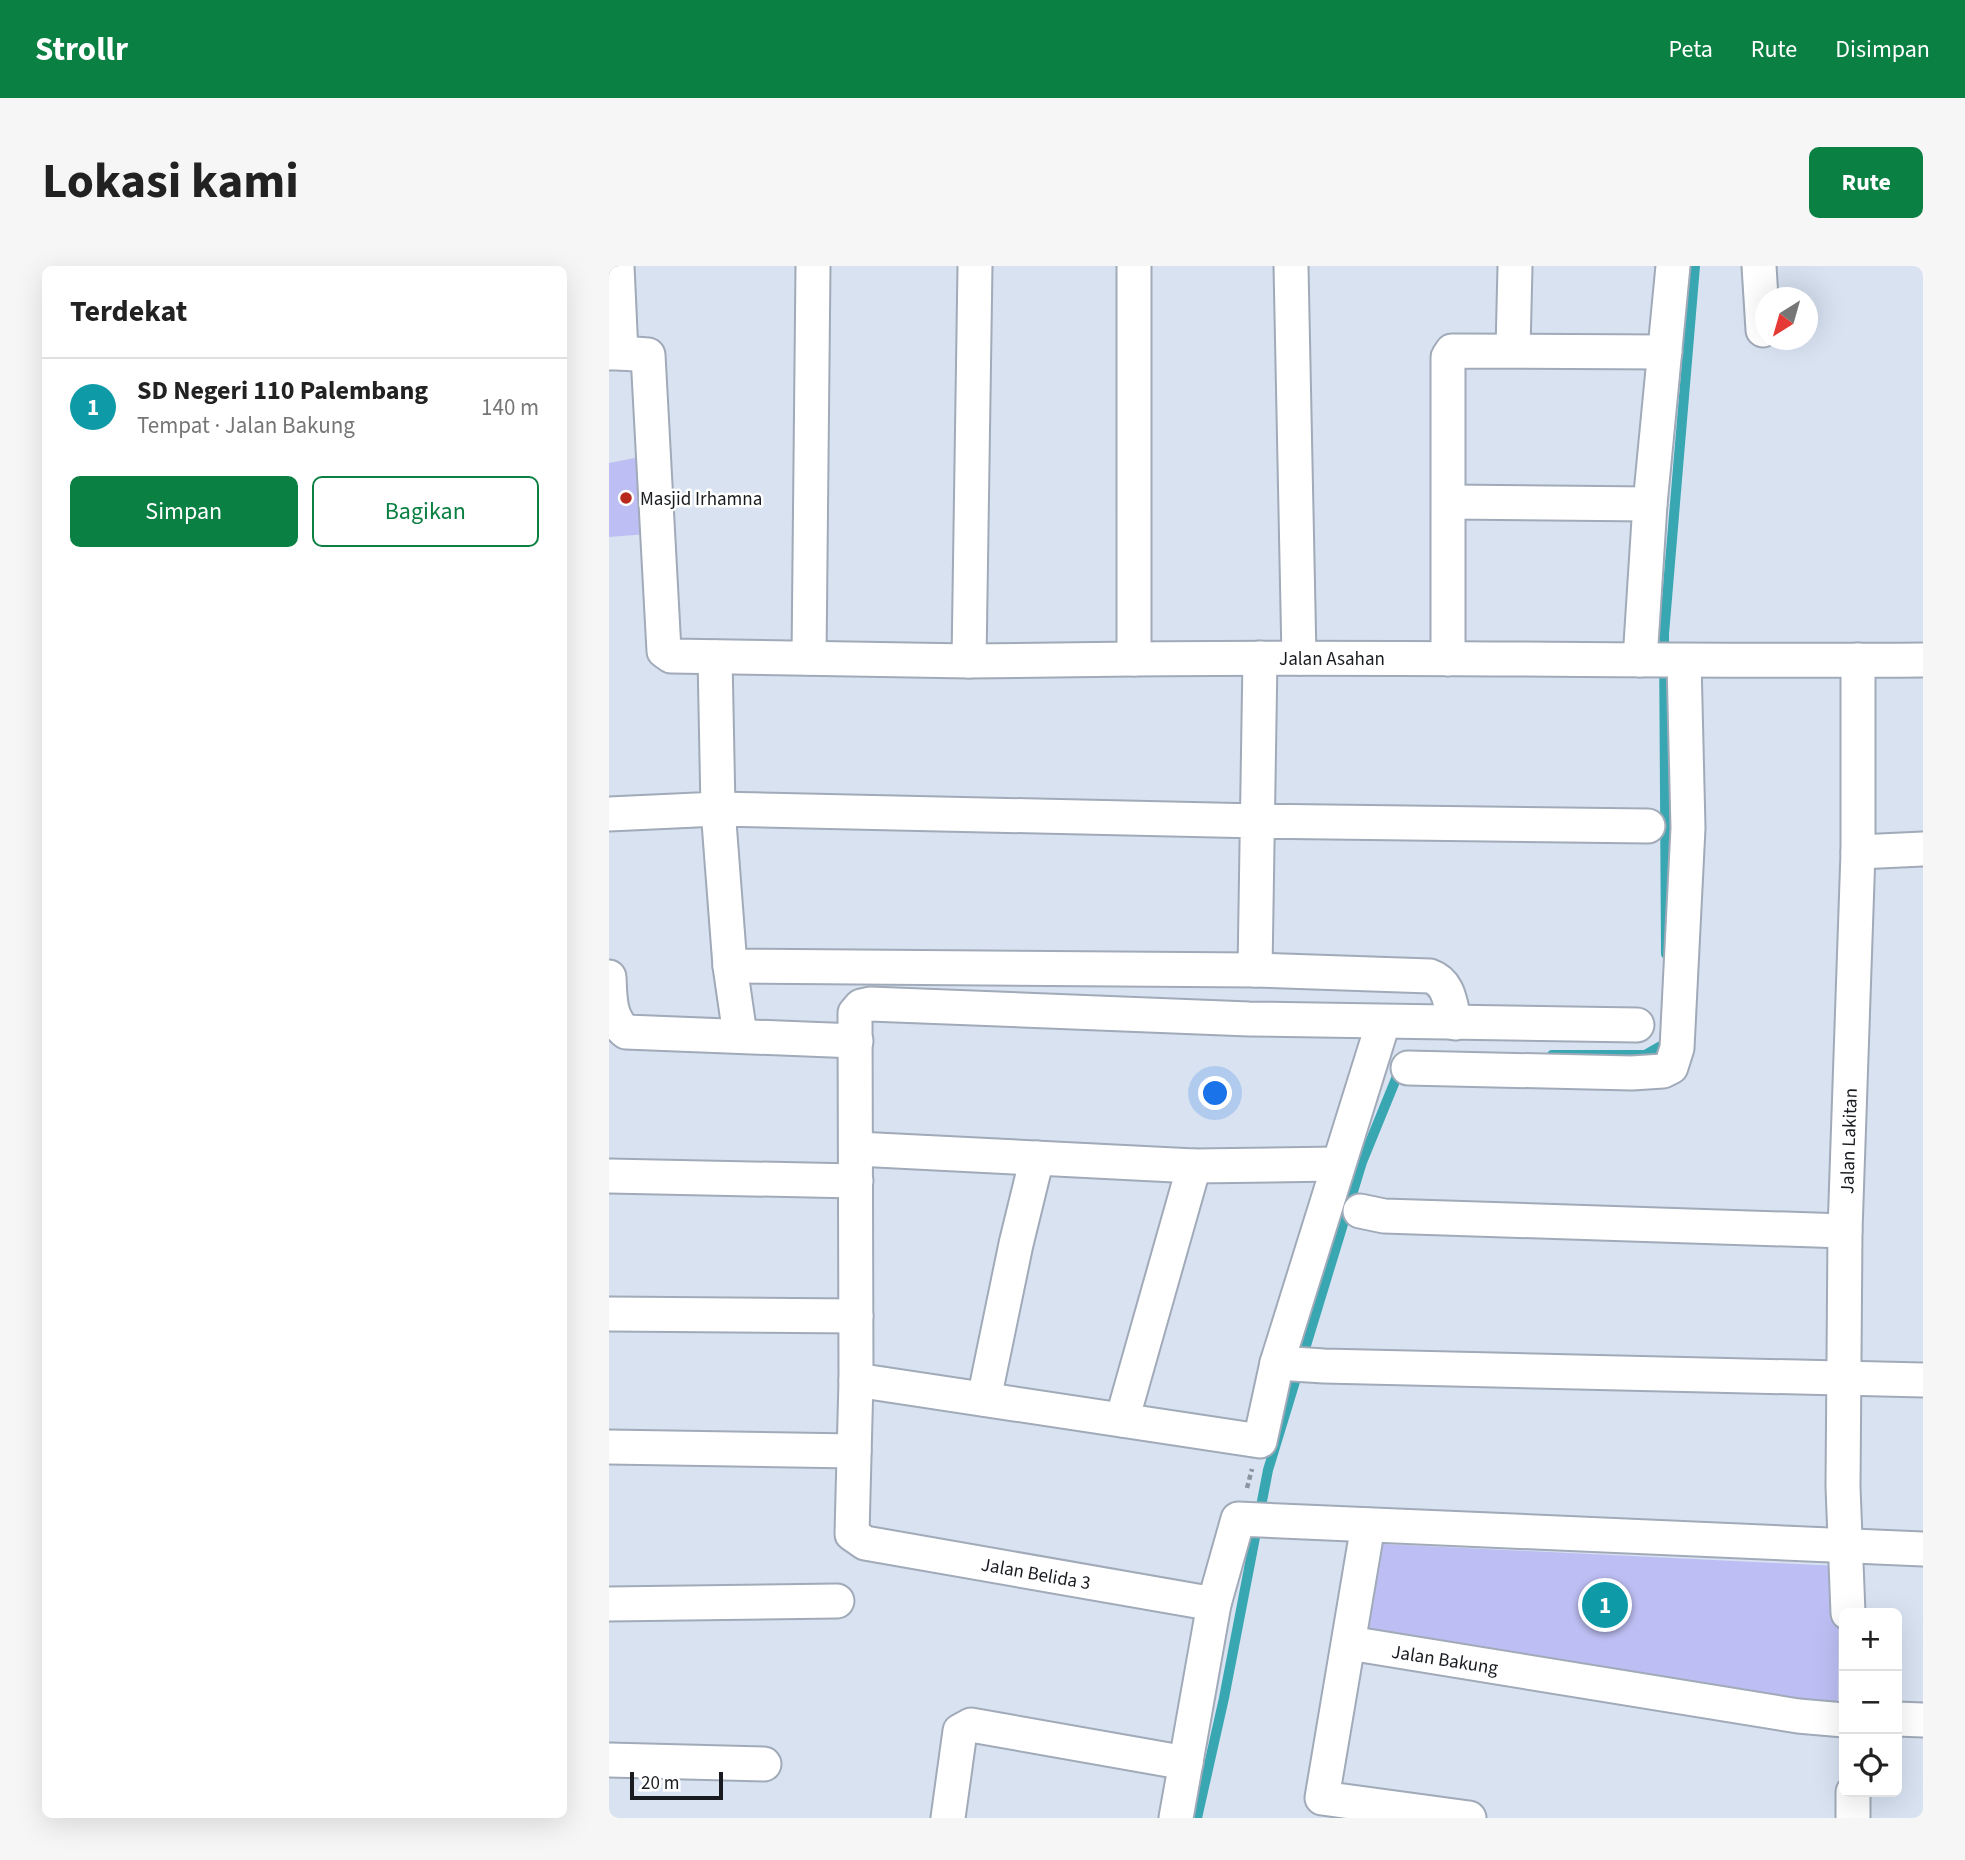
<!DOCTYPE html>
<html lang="id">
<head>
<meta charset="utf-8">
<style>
	:root { --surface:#fff; --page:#f6f6f6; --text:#222; --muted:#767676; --line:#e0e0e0; --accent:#0b8043 }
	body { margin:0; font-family:"Source Sans 3",sans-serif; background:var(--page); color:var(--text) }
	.controls { position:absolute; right:21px; bottom:21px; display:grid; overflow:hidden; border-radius:10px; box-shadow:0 7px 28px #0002 }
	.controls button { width:63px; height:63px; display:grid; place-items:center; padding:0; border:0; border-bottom:2px solid var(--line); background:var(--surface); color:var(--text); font:35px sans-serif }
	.compass { position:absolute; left:1146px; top:21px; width:63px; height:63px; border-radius:50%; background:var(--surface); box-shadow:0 7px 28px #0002; rotate:217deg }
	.scale { position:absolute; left:21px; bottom:18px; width:93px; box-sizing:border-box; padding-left:7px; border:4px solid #181b20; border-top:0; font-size:19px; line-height:24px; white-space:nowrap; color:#181b20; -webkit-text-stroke:5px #fff; paint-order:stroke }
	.you { position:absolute; left:607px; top:828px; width:24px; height:24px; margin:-18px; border:5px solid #fff; border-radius:50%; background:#1a73e8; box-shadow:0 0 0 10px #1a73e833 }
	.badge { display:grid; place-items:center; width:46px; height:46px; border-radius:50%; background:var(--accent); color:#fff; font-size:23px; font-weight:700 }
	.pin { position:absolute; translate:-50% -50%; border:4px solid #fff; box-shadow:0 2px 7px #0006 }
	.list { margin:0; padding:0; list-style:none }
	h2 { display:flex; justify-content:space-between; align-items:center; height:91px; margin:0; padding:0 28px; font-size:30px }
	h2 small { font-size:23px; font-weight:400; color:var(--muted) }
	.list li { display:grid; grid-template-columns:46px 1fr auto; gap:21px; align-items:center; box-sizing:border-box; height:98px; padding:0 28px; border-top:2px solid var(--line) }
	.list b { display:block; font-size:26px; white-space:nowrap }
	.list p { margin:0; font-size:23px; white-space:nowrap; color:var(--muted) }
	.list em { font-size:23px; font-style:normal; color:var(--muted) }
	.actions { display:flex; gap:14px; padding:21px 28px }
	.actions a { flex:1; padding:16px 0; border:2px solid var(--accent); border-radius:10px; text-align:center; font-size:24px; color:var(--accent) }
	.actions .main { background:var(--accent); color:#fff }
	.icon { flex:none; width:38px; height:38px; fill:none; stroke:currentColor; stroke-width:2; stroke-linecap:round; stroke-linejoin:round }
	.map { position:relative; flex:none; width:1314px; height:1552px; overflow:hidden; border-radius:10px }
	header { display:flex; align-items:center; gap:42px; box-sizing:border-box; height:98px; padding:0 35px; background:var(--accent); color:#fff }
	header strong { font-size:33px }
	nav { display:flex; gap:38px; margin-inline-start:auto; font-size:24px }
	.intro { display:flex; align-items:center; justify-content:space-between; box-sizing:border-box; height:168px; padding:0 42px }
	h1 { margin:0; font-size:49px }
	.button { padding:18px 32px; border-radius:10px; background:var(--accent); color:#fff; font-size:24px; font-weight:700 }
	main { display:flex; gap:42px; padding:0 42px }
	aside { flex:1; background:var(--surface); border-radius:10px; box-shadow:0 7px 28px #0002 }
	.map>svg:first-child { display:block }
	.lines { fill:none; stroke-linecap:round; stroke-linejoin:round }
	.stream { stroke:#38a7b1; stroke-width:10 }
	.building { fill:#bdbef3 }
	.minor-casing { stroke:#a0aab8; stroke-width:37 }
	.path { stroke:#8c949f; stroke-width:4.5; stroke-dasharray:5 3.5; stroke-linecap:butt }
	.minor { stroke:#fff; stroke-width:33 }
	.poi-dot { fill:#b7291a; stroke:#fff; stroke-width:2.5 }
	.labels { text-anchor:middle; stroke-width:5; stroke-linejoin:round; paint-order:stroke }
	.poi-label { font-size:19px; fill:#181b20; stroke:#fff; text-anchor:start }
	.street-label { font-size:19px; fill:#181b20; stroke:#fff }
</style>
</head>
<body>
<header>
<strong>Strollr</strong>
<nav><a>Peta</a><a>Rute</a><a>Disimpan</a></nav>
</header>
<div class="intro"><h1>Lokasi kami</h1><a class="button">Rute</a></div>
<main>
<aside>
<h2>Terdekat<small></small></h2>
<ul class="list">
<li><span class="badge" style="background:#0f9aa8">1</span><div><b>SD Negeri 110 Palembang</b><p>Tempat · Jalan Bakung</p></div><em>140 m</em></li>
</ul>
<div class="actions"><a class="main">Simpan</a><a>Bagikan</a></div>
</aside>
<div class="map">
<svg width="1314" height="1552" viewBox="0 0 1314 1552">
	<rect width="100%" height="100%" fill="#d8e2f1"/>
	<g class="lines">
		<g class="stream">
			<path d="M1057 688 1055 368 1086 0"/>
			<path d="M943 789H1036L1057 777V773"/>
			<path d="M588 1552 615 1432 659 1204 753 896 791 803"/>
		</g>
	</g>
	<g class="building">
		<path d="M31 191 38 268 0 271V197Z"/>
		<path d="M773 1278 1230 1300 1229 1452 755 1379Z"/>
	</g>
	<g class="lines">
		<g class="minor-casing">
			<g id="minor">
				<path d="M525 0V393C788 390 1051 396 1314 394"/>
				<path d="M682 0 690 392"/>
				<path d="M1150 0 1154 64"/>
				<path d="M904 84 906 0"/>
				<path d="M0 87H12L8 0"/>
				<path d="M12 87 39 89 55 385 62 390 360 395 525 393"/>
				<path d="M840 236 1041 238"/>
				<path d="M200 392 204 0"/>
				<path d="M651 392 646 704 121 700 109 543 650 555 1039 560"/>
				<path d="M839 393V91L843 85 1056 86"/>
				<path d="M1031 394 1041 238 1064 0"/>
				<path d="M360 395 366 0"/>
				<path d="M0 548 109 543 106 391"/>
				<path d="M1249 586 1314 583"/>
				<path d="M121 700 131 769"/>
				<path d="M646 704 821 710C841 717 841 738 846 757"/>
				<path d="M0 711C1 732 0 752 17 766L247 775"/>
				<path d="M799 802 1023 807 1054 805 1062 801 1068 782 1079 562 1075 395"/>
				<path d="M248 883 585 900 729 898"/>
				<path d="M0 910 247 915"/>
				<path d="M751 945 775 950 1236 965"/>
				<path d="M0 1048 247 1050"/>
				<path d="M668 1097 715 1100 1314 1114"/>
				<path d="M247 1114 651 1175 668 1097 774 757"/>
				<path d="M375 1133 407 978 428 892"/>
				<path d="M513 1154 585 900"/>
				<path d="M0 1181 245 1185"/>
				<path d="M759 1259 713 1532 860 1552"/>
				<path d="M0 1338 228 1335"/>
				<path d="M605 1338 256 1277 243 1268 247 1114 246 747 252 740 261 738 640 753 1028 759"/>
				<path d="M1239 1347 1234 1221 1236 965 1249 586V394"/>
				<path d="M740 1377 1189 1450 1235 1454"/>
				<path d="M1288 1453 1314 1454"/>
				<path d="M0 1494 155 1498"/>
				<path d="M1244 1526V1552"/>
				<path d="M339 1552 351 1465 362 1459 577 1497"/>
				<path d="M567 1552 605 1338 629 1253 1314 1283"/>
			</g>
		</g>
		<path class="path" d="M638 1222 643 1203"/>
		<use href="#minor" class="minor"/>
	</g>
	<circle class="poi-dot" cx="17" cy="232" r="7"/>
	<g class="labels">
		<g class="poi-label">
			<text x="31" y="239">Masjid Irhamna</text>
		</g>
		<g class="street-label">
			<text x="723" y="399">Jalan Asahan</text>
			<text transform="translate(1239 875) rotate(-88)" y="7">Jalan Lakitan</text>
			<text transform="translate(427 1307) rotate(10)" y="7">Jalan Belida 3</text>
			<text transform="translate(836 1393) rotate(9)" y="7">Jalan Bakung</text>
		</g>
	</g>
</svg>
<div class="controls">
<button>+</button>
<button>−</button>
<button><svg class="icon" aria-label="locate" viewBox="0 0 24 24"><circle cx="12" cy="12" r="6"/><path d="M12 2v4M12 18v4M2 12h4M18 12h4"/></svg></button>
</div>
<svg class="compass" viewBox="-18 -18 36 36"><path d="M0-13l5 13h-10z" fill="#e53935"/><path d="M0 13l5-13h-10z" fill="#767676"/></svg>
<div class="scale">20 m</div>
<div class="you"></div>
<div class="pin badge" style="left:996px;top:1339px;background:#0f9aa8">1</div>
</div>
</main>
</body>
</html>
